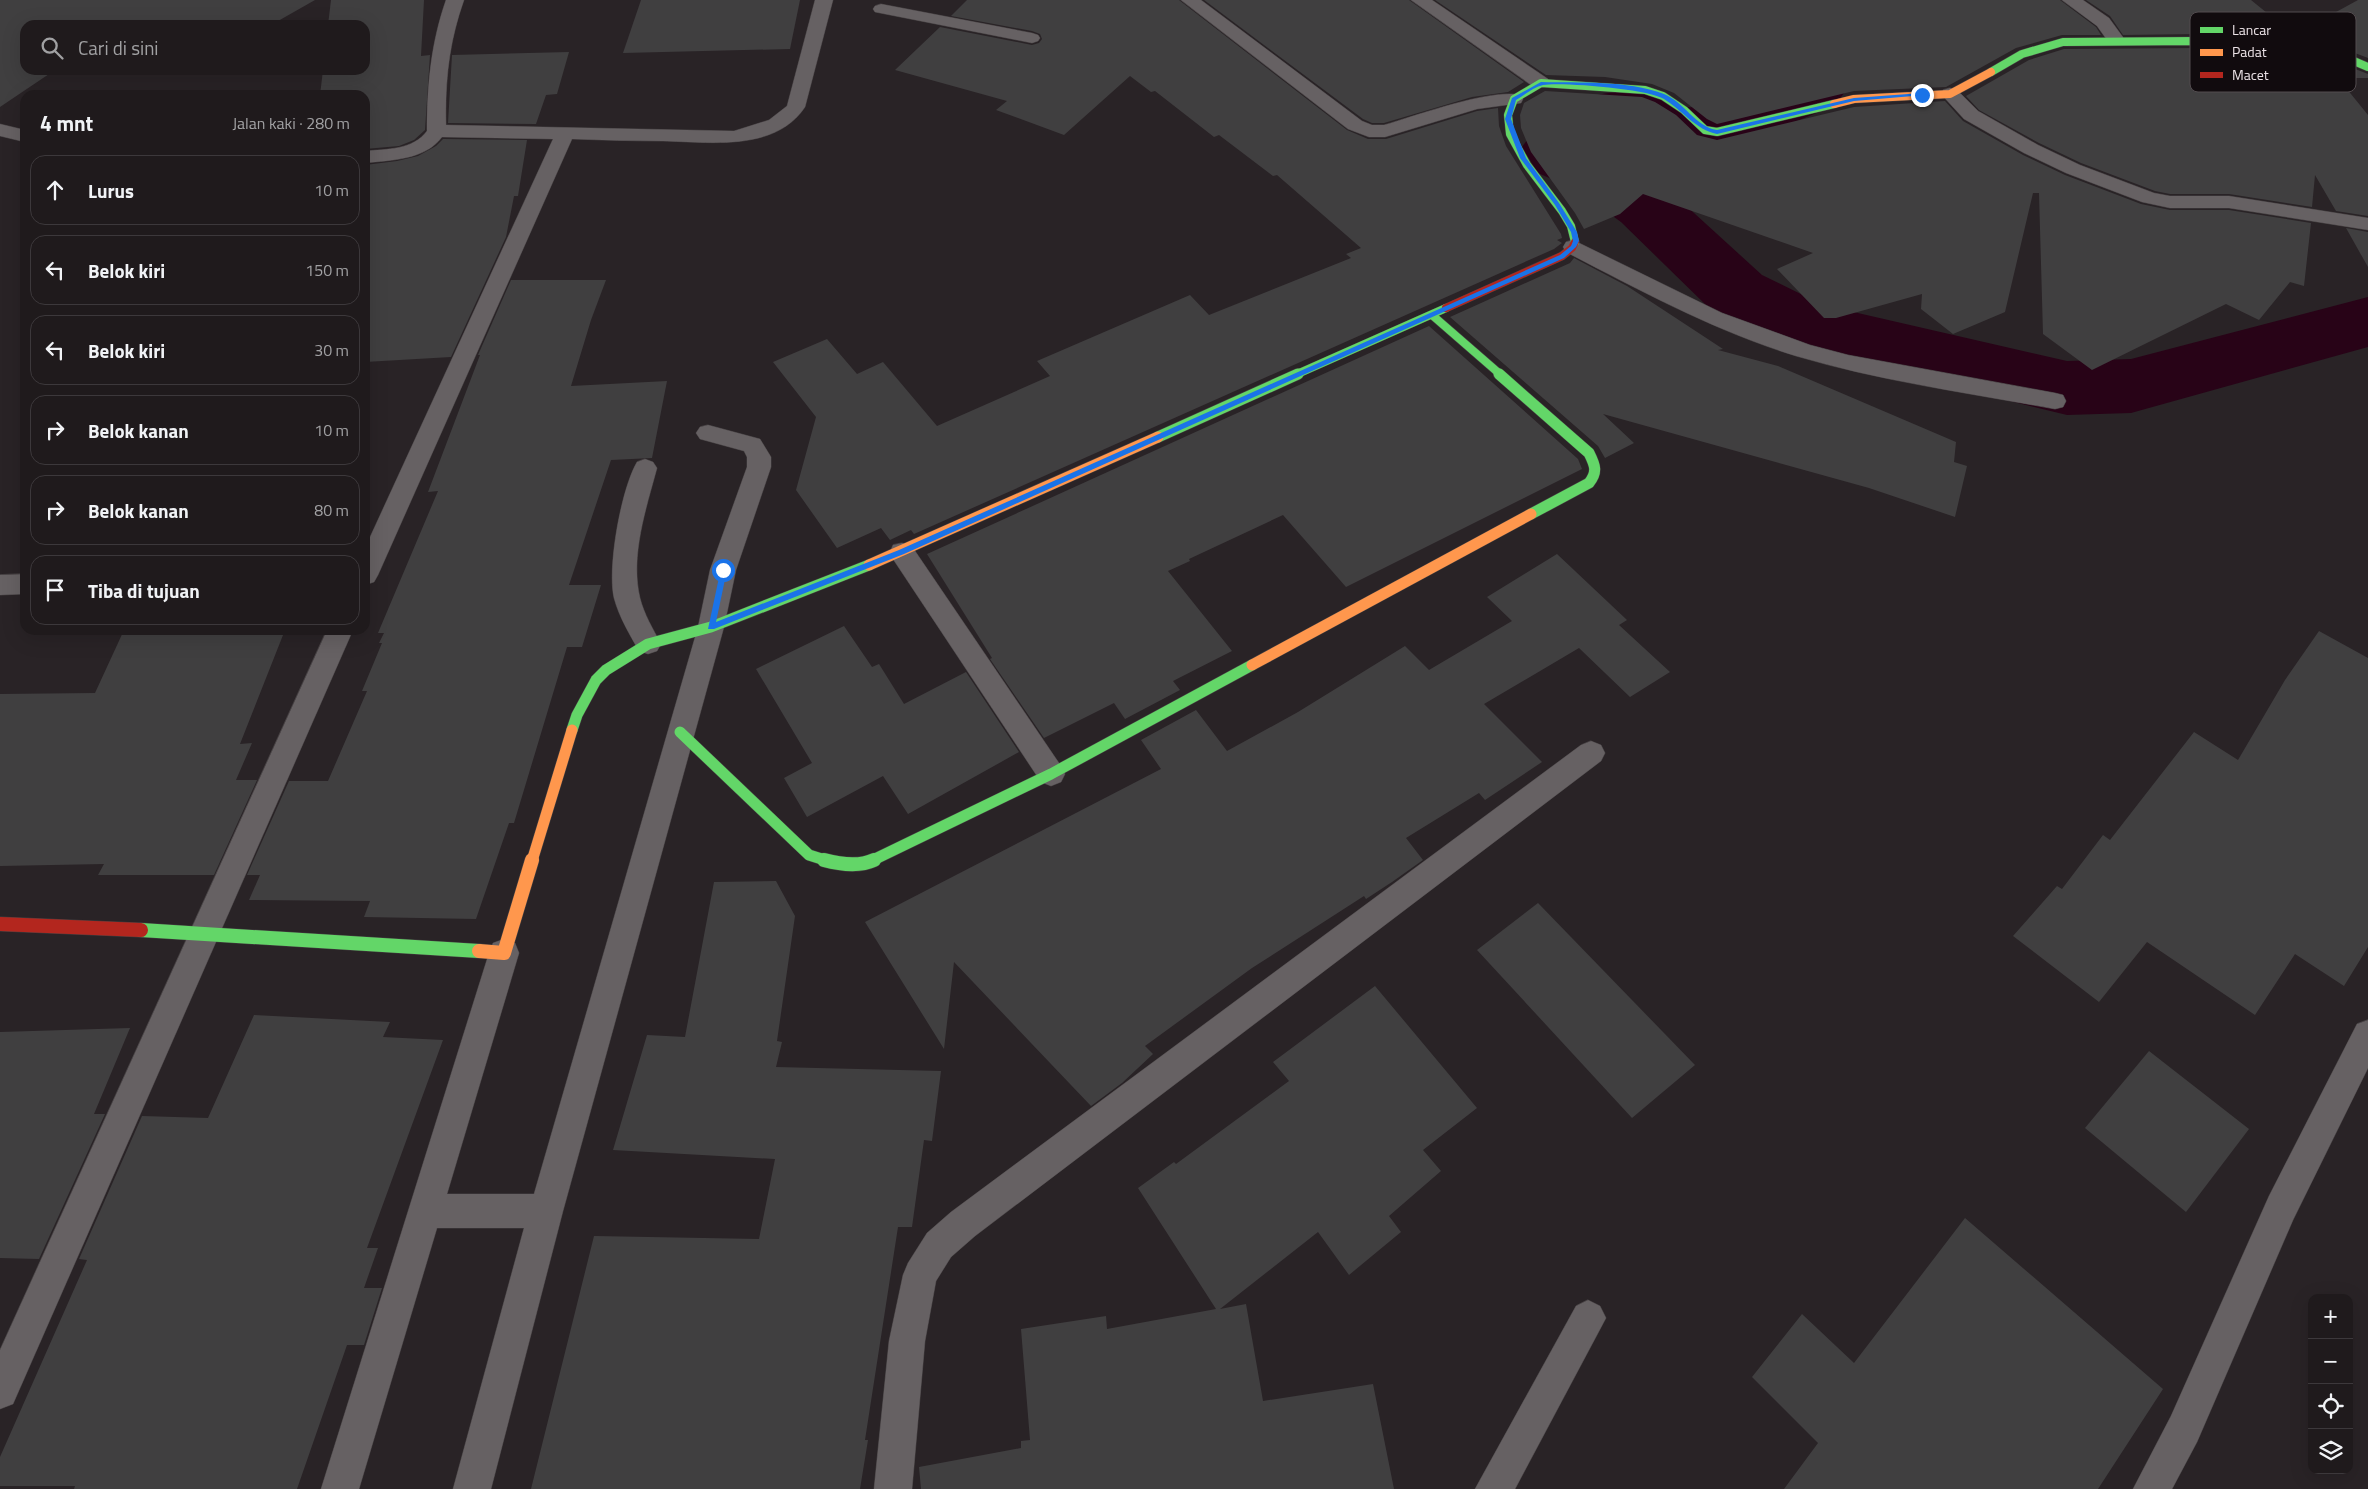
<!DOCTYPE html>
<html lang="id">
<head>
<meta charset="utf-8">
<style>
	:root { --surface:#1f1a1c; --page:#272325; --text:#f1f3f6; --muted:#a1a1a3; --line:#3c383b }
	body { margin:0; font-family:"Titillium Web",sans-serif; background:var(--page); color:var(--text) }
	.controls { position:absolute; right:15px; bottom:15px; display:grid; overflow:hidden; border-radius:10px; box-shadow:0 5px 20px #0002 }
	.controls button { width:45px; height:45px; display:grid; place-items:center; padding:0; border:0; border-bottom:1px solid var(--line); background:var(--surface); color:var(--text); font:25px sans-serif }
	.stop { position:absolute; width:15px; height:15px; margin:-11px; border:4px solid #1a73e8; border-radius:50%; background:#fff }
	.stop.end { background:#1a73e8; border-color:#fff; box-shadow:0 1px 5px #0008 }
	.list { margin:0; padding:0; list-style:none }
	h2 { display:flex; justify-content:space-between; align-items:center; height:65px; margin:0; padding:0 20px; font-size:21px }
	h2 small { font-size:16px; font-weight:400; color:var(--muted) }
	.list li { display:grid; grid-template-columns:32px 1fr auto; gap:15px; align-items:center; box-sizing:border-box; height:70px; margin:0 10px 10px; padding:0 10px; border:1px solid var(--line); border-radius:15px }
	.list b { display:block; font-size:19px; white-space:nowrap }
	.list em { font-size:16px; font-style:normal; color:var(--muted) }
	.icon { flex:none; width:28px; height:28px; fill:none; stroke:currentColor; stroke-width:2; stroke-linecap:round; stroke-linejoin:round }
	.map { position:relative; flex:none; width:2368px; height:1489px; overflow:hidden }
	.search { position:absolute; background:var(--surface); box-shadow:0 5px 20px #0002; left:20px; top:20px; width:350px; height:55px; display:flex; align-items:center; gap:12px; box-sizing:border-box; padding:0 18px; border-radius:15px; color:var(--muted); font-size:19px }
	.panel { position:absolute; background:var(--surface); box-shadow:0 5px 20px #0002; left:20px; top:90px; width:350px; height:545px; border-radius:15px }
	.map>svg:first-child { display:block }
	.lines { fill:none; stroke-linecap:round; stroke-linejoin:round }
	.river { fill:#280317; fill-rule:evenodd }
	.building { fill:#403f40 }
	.lane-casing { stroke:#454042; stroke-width:1 }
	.street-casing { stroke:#454042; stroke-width:1 }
	.fast-far2-casing { stroke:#454042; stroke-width:9 }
	.fast-far1-casing { stroke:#454042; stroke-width:12 }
	.fast-casing { stroke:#454042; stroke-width:15 }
	.slow-far2-casing { stroke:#454042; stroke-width:9 }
	.slow-far1-casing { stroke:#454042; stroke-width:12 }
	.slow-casing { stroke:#454042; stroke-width:15 }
	.jam-far1-casing { stroke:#454042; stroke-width:9 }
	.jam-casing { stroke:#454042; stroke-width:15 }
	.lane { fill:#666163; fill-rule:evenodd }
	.street { fill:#666163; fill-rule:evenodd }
	.fast-far2 { stroke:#63d668; stroke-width:8 }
	.fast-far1 { stroke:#63d668; stroke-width:11 }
	.fast { stroke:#63d668; stroke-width:14 }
	.slow-far2 { stroke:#ff974d; stroke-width:8 }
	.slow-far1 { stroke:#ff974d; stroke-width:11 }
	.slow { stroke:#ff974d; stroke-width:14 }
	.jam-far1 { stroke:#b3261e; stroke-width:8 }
	.jam { stroke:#b3261e; stroke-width:14 }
	.route { fill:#1a73e8 }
	.key { fill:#110b0e; stroke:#534c4f; stroke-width:1 }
	.key-label { font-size:14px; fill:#ece3e7 }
</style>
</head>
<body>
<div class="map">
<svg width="2368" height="1489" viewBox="0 0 2368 1489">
	<rect width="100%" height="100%" fill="#292326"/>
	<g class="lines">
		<path class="river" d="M1742 0H1814L1847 27 1856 40 1859 74 1834 106 1787 125 1680 149 1656 143 1636 132 1621 131 1596 148 1639 169 1671 192 1762 275 1823 305 2067 361 2131 359 2368 297V347L2131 413 2067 415 1774 343 1710 309 1621 222 1589 199 1563 184 1538 173 1522 147C1551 105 1602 84 1652 94 1659 95 1668 97 1674 99 1679 101 1683 105 1688 107 1700 110 1773 86 1787 79 1790 77 1792 73 1795 71L1794 45C1777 29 1755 19 1742 0Z"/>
	</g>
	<g class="building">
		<path d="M0 0H315L271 25H25V70H55L0 107Z"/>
		<path d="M331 0H424L421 56 430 55 425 130 414 140 399 146 365 149V95H320L323 70H365V25H328Z"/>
		<path d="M641 0H800L790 49 623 53Z"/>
		<path d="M967 0H1179L1347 130 1368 139H1386L1477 111 1498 108 1499 126 1506 146 1561 234 1562 238 1557 240 1562 243 1554 249 914 534 911 530 890 540 881 528 837 548 796 490 816 417 773 362 827 339 857 374 883 362 937 426 1050 376 1037 361 1190 295 1209 315 1351 258 1346 254 1361 248 1277 175 1273 176 1219 135 1214 137 1155 91 1151 92 1130 76 1064 135 996 110 1007 101 895 70 940 27 1032 45 1039 43 1042 39 1040 34 1032 31 951 16Z"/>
		<path d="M1204 0H1409L1524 82 1508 92 1472 97 1384 123H1372L1363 119Z"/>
		<path d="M1435 0H2060L2096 27 2101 35H2062L2016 48 1946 87 1854 91 1717 124 1707 119 1674 93 1652 84 1605 77 1546 75Z"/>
		<path d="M2086 0H2251L2294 35 2358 0H2368V58L2321 40 2276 34 2246 37 2198 34 2123 35 2110 16Z"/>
		<path d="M2198 48 2246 51 2276 48 2317 54 2368 74V78H2338L2368 115V216L2336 211 2315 175 2312 207 2229 194H2170L2155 191 2081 163 2039 143 1979 110 1966 96 2029 60 2064 49Z"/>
		<path d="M569 52 557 94 546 95 536 124 448 123 452 55Z"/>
		<path d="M1545 91 1642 97 1655 102 1676 115 1697 135 1717 140 1854 107 1945 101 1963 121 2023 155 2065 175 2141 204 2170 210H2229L2311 223 2304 286 2290 282 2259 320 2226 304 2092 370 2043 334 2039 193H2033L2005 312 1953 334 1921 309 1922 294 1836 318H1824L1777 269 1813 253 1643 194 1620 214 1584 229 1575 213 1531 152 1521 128 1520 115 1524 103Z"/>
		<path d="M443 139 527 140 518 196H514L506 237 451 357 365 362V165L397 161 418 156 436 146Z"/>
		<path d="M2346 228 2368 232V267Z"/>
		<path d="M1574 258 1627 286 1723 349 1718 350 1778 366 1956 442 1954 462 1967 466 1955 517 1869 488 1603 414 1634 443 1605 458 1598 446 1450 317 1570 263Z"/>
		<path d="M511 280H606L591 320 571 386 667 381 652 458 611 460 569 585H601L582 647H567L514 823H509L476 919 364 917 370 901 249 900 260 875H247L289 781H328L367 691H362L382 643H379L384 633H378L438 491 428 492 480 355H478Z"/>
		<path d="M1429 326 1578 459 1582 469 1346 587 1283 515 1189 559 1190 561 1168 571 1232 651 1173 681 1180 690 1125 719 1114 703 1044 738 990 659 992 658 927 554Z"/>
		<path d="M1557 554 1627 620 1619 625 1670 672 1630 697 1579 648 1484 704 1542 762 1485 800 1479 793 1406 838 1423 860 1392 882 1366 899 1364 896 1252 968 1145 1046 1153 1054 1122 1083 1091 1106 954 962 944 1049 865 922 1161 769 1141 740 1196 710 1227 751 1298 712 1405 646 1429 670 1512 621 1487 597Z"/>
		<path d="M844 626 872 667 879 664 904 704 966 672 1019 752 908 814 883 776 807 817 784 778 812 763 756 669Z"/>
		<path d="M124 630H285L240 744 252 743 236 780H257L214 875H98L104 864 0 866V694L95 693Z"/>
		<path d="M2319 631 2368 658V947L2344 986 2295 954 2255 1015 2147 942 2099 1002 2013 936 2057 886 2062 889 2103 835 2110 840 2194 732 2238 760 2285 680Z"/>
		<path d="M776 881 795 916 777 1041 782 1042 776 1067 941 1071 932 1141 924 1140 912 1227H898L865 1440H868L860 1489H531L594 1236 759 1239 775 1159 613 1150 647 1035 685 1037 714 882Z"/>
		<path d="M1538 903 1695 1065 1632 1118 1477 950Z"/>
		<path d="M1375 986 1477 1108 1423 1150 1441 1171 1389 1216 1401 1232 1349 1275 1318 1232 1220 1309 1246 1304 1263 1401 1373 1384 1394 1489H921L919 1467 1021 1448V1441L1030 1440 1021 1329 1106 1316 1107 1329 1216 1309 1138 1188 1174 1162 1176 1164 1289 1081 1273 1062Z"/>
		<path d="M254 1015 390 1022 383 1037 443 1040 367 1248H378L364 1288H382L364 1345H347L297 1489H74L75 1486H0V1457L87 1260 79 1259 142 1116 208 1118Z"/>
		<path d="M130 1028 94 1114H105L39 1259 0 1258V1032Z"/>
		<path d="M2149 1051 2249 1129 2186 1212 2085 1128Z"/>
		<path d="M1965 1218 2163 1389 2098 1489H1784L1818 1443 1752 1377 1802 1314 1854 1363Z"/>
	</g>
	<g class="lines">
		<g class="lane-casing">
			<path id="lane" d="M881 4 1032 33 1038 35 1040 38 1038 41 1032 43 875 12 873 9 875 6Z"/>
		</g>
		<g class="street-casing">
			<g id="street">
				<path d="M446 0H464C449 42 445 81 446 125L734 131 769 120 787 106 815 0H833L805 107C775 152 710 142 663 141 633 141 602 140 572 139L378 575 374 582 365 585V548L553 139 442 137C425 160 392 160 365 163V151C387 149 413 150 427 131 427 85 431 43 446 0Z"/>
				<path d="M1181 0H1201L1362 121 1372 125H1384C1415 116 1491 88 1521 95L1523 99 1521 103 1477 109 1385 137H1369L1348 129Z"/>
				<path d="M1411 0H1432L1548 79 1550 83 1548 87H1534Z"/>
				<path d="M2062 0H2083L2109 18 2125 40 2122 44H2110L2097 26Z"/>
				<path d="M1950 88 1957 90 1978 111 2038 145 2080 165 2154 193 2170 196H2229L2368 218V230L2229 208H2170L2142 202 2066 173 2024 153 1964 119 1941 94 1943 90Z"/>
				<path d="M0 124 25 130V142L0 136Z"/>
				<path d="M1573 240 1722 313 1810 345 1848 355 2055 393 2063 395 2066 401 2063 407 2055 409C1969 393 1880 381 1796 356 1715 331 1641 291 1566 252L1563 247 1566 242Z"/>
				<path d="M708 425 760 439 771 457V467L736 570 724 627 563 1211 491 1489H453L524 1228H437L359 1489H321L489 953 493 943 504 939 515 943 519 953 447 1194H534L698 627 710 570 747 467V457L744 451 700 439 696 433 700 427Z"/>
				<path d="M645 459 653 462 657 468C646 509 630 556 640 598 644 614 653 629 661 644L657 651 648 654 639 651C630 635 619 617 614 598 607 568 621 489 637 462Z"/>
				<path d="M902 543 911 545 1061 766 1065 774 1061 782 1051 786 1041 782 893 559 890 552 893 545Z"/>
				<path d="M25 574V594L0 595V575Z"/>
				<path d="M327 630H353L13 1404 0 1409V1350Z"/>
				<path d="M1591 741 1601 745 1605 753 1601 761 975 1236 951 1257 936 1281 925 1341 912 1489H874L889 1341 903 1275 908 1263 927 1233 951 1212 1581 745Z"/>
				<path d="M2368 1020V1068L2293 1220 2197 1442 2172 1489H2133L2171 1416 2269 1196 2357 1024Z"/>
				<path d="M1588 1300 1600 1306 1606 1318 1515 1489H1475L1576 1306Z"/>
			</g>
		</g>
		<g class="fast-far2-casing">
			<g id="fast-far2">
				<path d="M1991 72 2022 54 2063 42 2198 41 2246 44 2276 41 2321 47 2368 67"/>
				<path d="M1575 242 1571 226 1562 211 1527 165 1510 134 1508 115 1514 99 1541 83 1645 90 1663 96 1684 110 1705 130 1717 132 1834 104"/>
				<path d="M1432 315 1501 375"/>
				<path d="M1295 375 1446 308"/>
			</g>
		</g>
		<g class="fast-far1-casing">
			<g id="fast-far1">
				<path d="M1499 374 1589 453C1595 465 1598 472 1589 483L1531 514"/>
				<path d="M1158 437 1298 374"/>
				<path d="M572 730 577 715 596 680 606 670 648 644 711 627 869 565"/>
				<path d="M680 732 809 855 828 861"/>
				<path d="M871 861 1051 774 1252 665"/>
			</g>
		</g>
		<g class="fast-casing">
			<g id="fast">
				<path d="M824 860C839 864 859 867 874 860"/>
				<path d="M141 930 479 951"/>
			</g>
		</g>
		<g class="slow-far2-casing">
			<path id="slow-far2" d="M1834 104 1854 99 1950 94 1991 72"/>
		</g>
		<g class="slow-far1-casing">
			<g id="slow-far1">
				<path d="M869 565 1158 437"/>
				<path d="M1252 665 1531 514"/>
				<path d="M532 861 572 730"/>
			</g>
		</g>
		<g class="slow-casing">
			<path id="slow" d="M479 951 504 953 532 860"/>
		</g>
		<g class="jam-far1-casing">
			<path id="jam-far1" d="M1446 308 1562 256 1572 248 1575 242"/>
		</g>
		<g class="jam-casing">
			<path id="jam" d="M0 924 141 930"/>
		</g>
		<use href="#lane" class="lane"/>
		<use href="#street" class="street"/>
		<use href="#fast-far2" class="fast-far2"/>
		<use href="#fast-far1" class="fast-far1"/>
		<use href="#fast" class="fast"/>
		<use href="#slow-far2" class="slow-far2"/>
		<use href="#slow-far1" class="slow-far1"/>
		<use href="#slow" class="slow"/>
		<use href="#jam-far1" class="jam-far1"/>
		<use href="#jam" class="jam"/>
	</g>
	<path class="route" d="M1541 82C1580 83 1626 80 1664 94 1684 102 1696 127 1717 130L1854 98 1922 93 1925 95 1854 101 1717 134C1696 130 1682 110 1664 99 1648 89 1562 82 1543 85 1534 87 1524 95 1516 100L1511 119 1526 158 1559 203 1577 232 1579 241 1576 247 1564 258 904 554 714 629H708L721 568 727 570 716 622 899 550 1560 255 1571 246 1573 241 1571 232 1555 205 1520 158 1505 119 1512 98Z"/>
	<rect x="2190" y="12" width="166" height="80" rx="8" class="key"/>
	<rect x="2200" y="27" width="23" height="6" fill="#63d668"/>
	<rect x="2200" y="49" width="23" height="7" fill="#ff974d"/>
	<rect x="2200" y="72" width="23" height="6" fill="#b3261e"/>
	<g class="key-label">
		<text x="2232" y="35">Lancar</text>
		<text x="2232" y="57">Padat</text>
		<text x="2232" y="80">Macet</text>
	</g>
</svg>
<div class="controls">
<button>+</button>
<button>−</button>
<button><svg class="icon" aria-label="locate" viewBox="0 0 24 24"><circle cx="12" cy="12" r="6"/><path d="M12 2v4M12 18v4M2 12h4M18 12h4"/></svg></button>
<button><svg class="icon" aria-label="layers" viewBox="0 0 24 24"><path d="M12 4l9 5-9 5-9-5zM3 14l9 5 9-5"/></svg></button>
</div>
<div class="stop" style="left:723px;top:570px"></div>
<div class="stop end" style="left:1922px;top:95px"></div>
<div class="search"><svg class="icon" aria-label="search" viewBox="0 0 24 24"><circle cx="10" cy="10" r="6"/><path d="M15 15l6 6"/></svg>Cari di sini</div>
<section class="panel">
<h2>4 mnt<small>Jalan kaki · 280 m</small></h2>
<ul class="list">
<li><svg class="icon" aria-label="ahead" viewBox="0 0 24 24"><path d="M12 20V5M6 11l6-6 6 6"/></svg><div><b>Lurus</b></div><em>10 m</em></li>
<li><svg class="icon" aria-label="left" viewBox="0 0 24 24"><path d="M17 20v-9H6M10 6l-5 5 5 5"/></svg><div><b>Belok kiri</b></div><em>150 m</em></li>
<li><svg class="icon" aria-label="left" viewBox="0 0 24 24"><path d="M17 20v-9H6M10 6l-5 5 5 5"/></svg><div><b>Belok kiri</b></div><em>30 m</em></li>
<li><svg class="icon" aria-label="right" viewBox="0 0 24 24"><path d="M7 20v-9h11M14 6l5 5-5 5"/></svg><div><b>Belok kanan</b></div><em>10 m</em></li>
<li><svg class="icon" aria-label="right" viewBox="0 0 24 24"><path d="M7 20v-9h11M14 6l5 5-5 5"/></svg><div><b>Belok kanan</b></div><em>80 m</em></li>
<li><svg class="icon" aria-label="arrive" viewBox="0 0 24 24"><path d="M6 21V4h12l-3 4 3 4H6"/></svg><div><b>Tiba di tujuan</b></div></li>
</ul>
</section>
</div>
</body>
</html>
